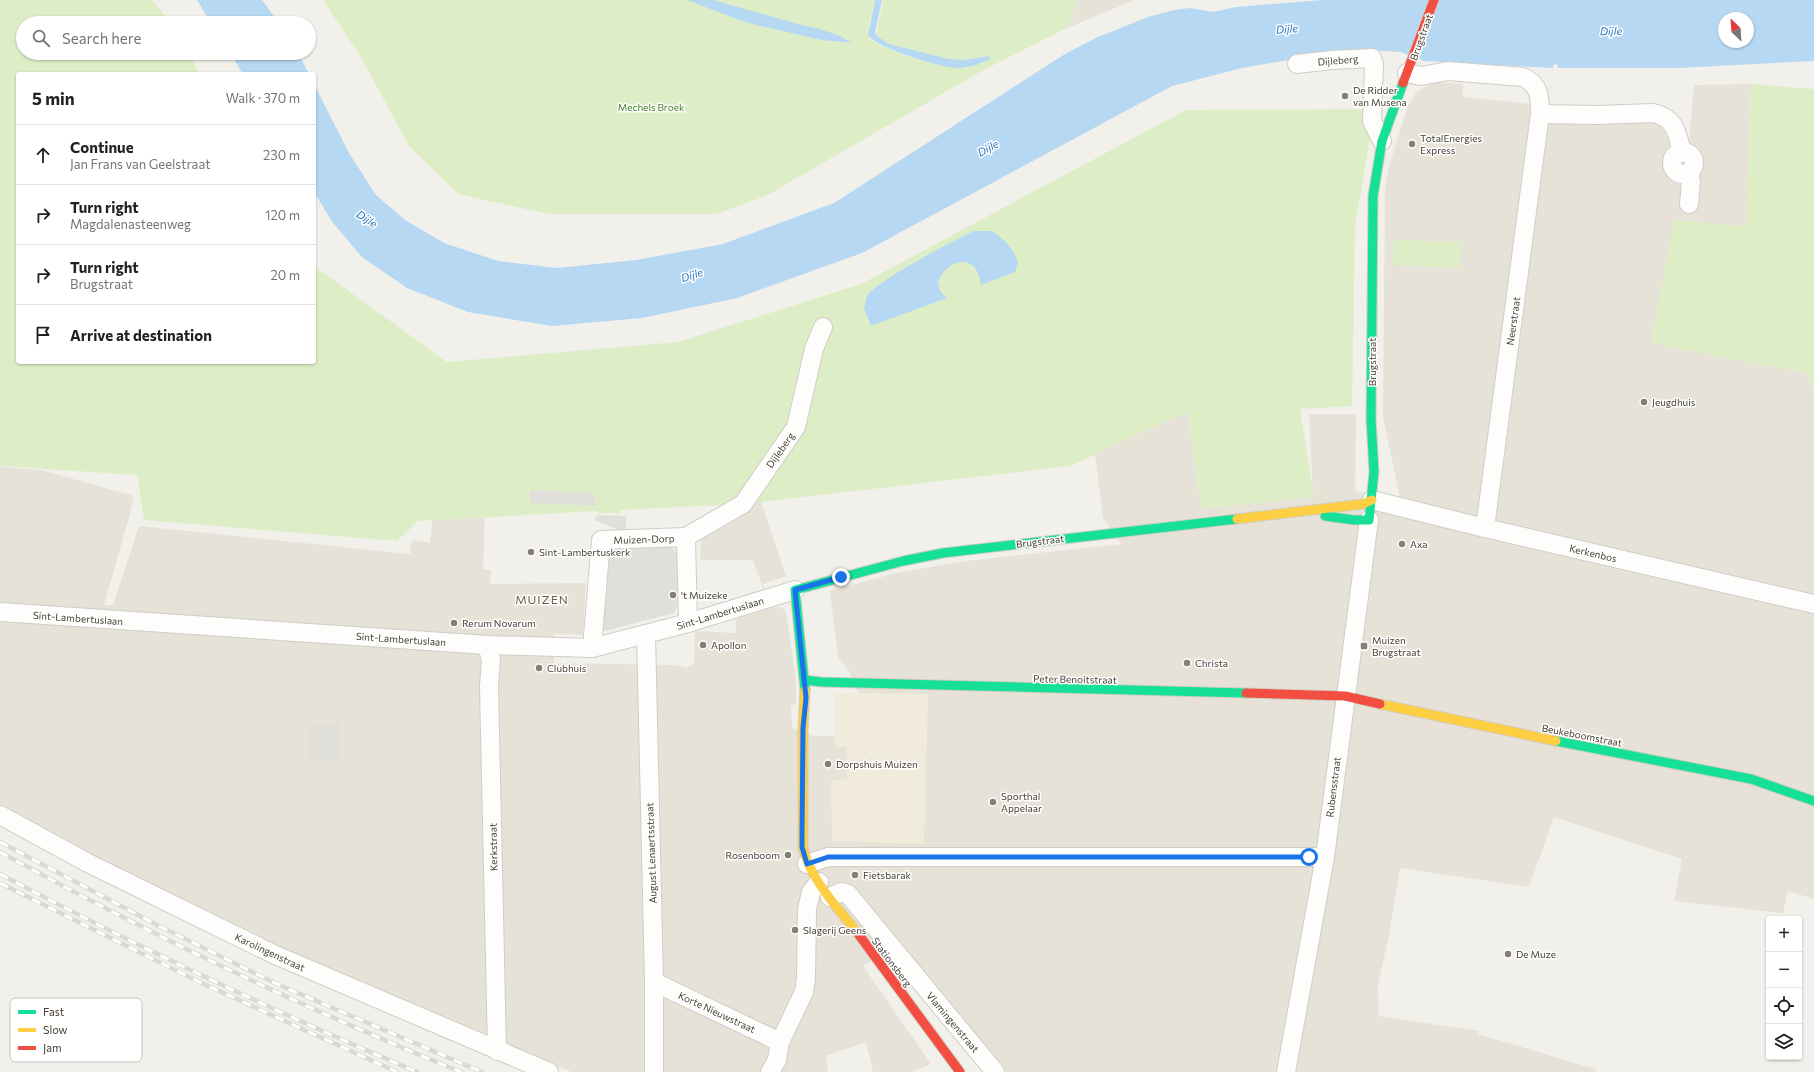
<!DOCTYPE html>
<html lang="en">
<head>
<meta charset="utf-8">
<style>
	:root { --surface:#fff; --page:#f2f2f2; --text:#202124; --muted:#757577; --line:#e0e0e0 }
	body { margin:0; font-family:Commissioner,sans-serif; background:var(--page); color:var(--text) }
	.controls { position:absolute; right:12px; bottom:12px; display:grid; overflow:hidden; border-radius:4px; box-shadow:0 1px 3px #0004 }
	.controls button { width:36px; height:36px; display:grid; place-items:center; padding:0; border:0; border-bottom:1px solid var(--line); background:var(--surface); color:var(--text); font:20px sans-serif }
	.compass { position:absolute; left:1718px; top:12px; width:36px; height:36px; border-radius:50%; background:var(--surface); box-shadow:0 1px 3px #0004; rotate:335deg }
	.stop { position:absolute; width:12px; height:12px; margin:-9px; border:3px solid #1a73e8; border-radius:50%; background:#fff }
	.stop.end { background:#1a73e8; border-color:#fff; box-shadow:0 1px 4px #0008 }
	.list { margin:0; padding:0; list-style:none }
	h2 { display:flex; justify-content:space-between; align-items:center; height:52px; margin:0; padding:0 16px; font-size:17px }
	h2 small { font-size:13px; font-weight:400; color:var(--muted) }
	.list li { display:grid; grid-template-columns:26px 1fr auto; gap:12px; align-items:center; box-sizing:border-box; height:60px; padding:0 16px; border-top:1px solid var(--line) }
	.list b { display:block; font-size:15px; white-space:nowrap }
	.list p { margin:0; font-size:13px; white-space:nowrap; color:var(--muted) }
	.list em { font-size:13px; font-style:normal; color:var(--muted) }
	.icon { flex:none; width:22px; height:22px; fill:none; stroke:currentColor; stroke-width:2; stroke-linecap:round; stroke-linejoin:round }
	.map { position:relative; flex:none; width:1814px; height:1072px; overflow:hidden }
	.search { position:absolute; background:var(--surface); box-shadow:0 1px 3px #0004; left:16px; top:16px; width:300px; height:44px; display:flex; align-items:center; gap:10px; box-sizing:border-box; padding:0 14px; border-radius:22px; color:var(--muted); font-size:15px }
	.panel { position:absolute; background:var(--surface); box-shadow:0 1px 3px #0004; left:16px; top:72px; width:300px; height:292px; border-radius:4px }
	.map>svg:first-child { display:block }
	.residential { fill:#e6e2d7 }
	.education { fill:#f0ebdb }
	.green { fill:#ddeec7 }
	.parking { fill:#e1dfda }
	.water { fill:#b6d8f3; fill-rule:evenodd }
	.lines { fill:none; stroke-linecap:round; stroke-linejoin:round }
	.street-casing { stroke:#d0cdc7; stroke-width:20 }
	.fast-casing { stroke:#d1cdc0; stroke-width:11 }
	.slow-casing { stroke:#d1cdc0; stroke-width:11 }
	.jam-casing { stroke:#d1cdc0; stroke-width:11 }
	.street { stroke:#fdfdfc; stroke-width:18 }
	.fast { stroke:#16e098; stroke-width:9 }
	.slow { stroke:#ffcf43; stroke-width:9 }
	.jam { stroke:#f24e42; stroke-width:9 }
	.rail-casing { stroke:#d9d9d8; stroke-width:4.5 }
	.rail { stroke:#fff; stroke-width:3; stroke-dasharray:9; stroke-linecap:butt }
	.route { stroke:#1a73e8; stroke-width:5 }
	.poi-dot { fill:#847e74; stroke:#fff; stroke-width:1.5 }
	.labels { text-anchor:middle; stroke-width:3; stroke-linejoin:round; paint-order:stroke }
	.street-label { font-size:10px; fill:#484135; stroke:#fff }
	.poi-label { font-size:10px; fill:#484135; stroke:#fff; text-anchor:start }
	.park-label { font-size:10px; fill:#418022; stroke:#fff }
	.water-label { font-size:11px; font-style:italic; fill:#2475be; stroke:#fff }
	.quarter-label { font-size:12px; letter-spacing:1px; fill:#6c604b; stroke:#fff }
	.key { fill:#fff; stroke:#c8c6c2; stroke-width:1 }
	.key-label { font-size:11px; fill:#484135 }
</style>
</head>
<body>
<div class="map">
<svg width="1814" height="1072" viewBox="0 0 1814 1072">
	<rect width="100%" height="100%" fill="#f2f0ea"/>
	<g class="residential">
		<path d="M1078 0H1135L1067 28Z"/>
		<path d="M1434 82 1463 84V97L1531 104 1528 132 1548 123 1656 120 1689 145 1694 85 1751 84 1746 227 1651 342 1806 373 1814 391V899L1788 891 1783 913 1674 901 1682 859 1554 817 1529 887 1400 868 1389 934 1378 986 1379 1016 1479 1031 1478 1034 1595 1069 1596 1072H1000L897 946 863 966 931 1064 912 1072H873L866 1042 826 1056 828 1072H572L488 1039 388 1004 0 809V467L41 470 134 496 128 521 104 605H113L139 526 410 554 412 540 430 543 433 516 485 512 483 569 491 570 490 584 586 583 583 635 554 634V663L673 665 684 667V669L694 664 695 631 736 633V619L770 608 753 560H700L701 539 725 527 748 508 758 493 786 576 763 584 771 608 781 607 786 612 796 681V704L791 705 792 728 814 736H876L848 669 838 657 830 591 896 573 966 561 1121 544 1103 518 1090 412 1188 411 1201 509 1313 497 1309 414H1356L1355 491 1400 498 1383 417 1385 192 1388 170 1408 105 1416 93Z"/>
	</g>
	<path class="education" d="M835 693 928 694 924 844 832 841 831 780 847 779 846 747H835Z"/>
	<g class="green">
		<path d="M0 0H152L171 23H23V53H188L200 74H18V362H314V266L447 362 678 342 861 284 1186 110 1375 109 1355 226 1352 406 1300 409 1314 497 1201 509 1188 411 1070 466 743 504 620 510V513H599L598 511 418 521 397 541 144 520 137 475 0 466Z"/>
		<path d="M323 0H875L869 25V38C884 51 951 72 970 67 976 65 983 59 989 56L965 60 949 59 889 44 876 35 883 0H1078L1067 28 980 72 766 196 716 214H548L458 194 409 146 362 59Z"/>
		<path d="M1751 84 1814 89V391L1806 373 1651 343 1674 220 1746 226Z"/>
		<path d="M1394 240 1461 242 1460 268 1393 265Z"/>
	</g>
	<g class="parking">
		<path d="M530 490 595 493V506L530 503Z"/>
		<path d="M596 515 626 516V531L619 530 595 520Z"/>
		<path d="M666 543 681 556 680 599 674 613 601 632 605 559 610 552 620 547Z"/>
		<path d="M310 723H340L339 762 309 761Z"/>
	</g>
	<g class="water">
		<path d="M197 0H262L279 23H211Z"/>
		<path d="M687 0H713L798 24 816 28 838 35 852 43 822 40 756 25 739 20Z"/>
		<path d="M875 0H882L875 32 877 36 889 44 949 59 965 60 989 56 990 59C979 64 969 68 957 68 942 68 876 48 868 35Z"/>
		<path d="M1323 0H1814V61L1678 68H1558L1557 64 1553 65V68L1424 61 1401 52 1385 51 1334 52 1242 68 1172 86 862 253 737 298 642 318 552 326 468 312 407 288 362 257 333 223 314 192V84L349 153 376 195 405 220 444 243 498 261 557 268 636 260 723 244 834 203 1065 54 1098 37 1148 17 1174 10 1190 8 1213 12 1236 7ZM1724 18H1748V42H1724Z"/>
		<path d="M230 53H298L309 74H243Z"/>
		<path d="M974 231H992L1005 241 1014 252 1018 263 1015 272 981 285C978 253 949 257 938 281L940 291 947 298 871 326 864 308C865 304 866 300 867 296 875 282 956 239 974 231Z"/>
	</g>
	<g class="lines">
		<g class="street-casing">
			<g id="street">
				<path d="M1297 64 1332 60 1372 58 1374 64 1372 121 1382 141"/>
				<path d="M1407 73 1421 76 1448 71 1523 77C1540 85 1540 97 1540 114L1485 528"/>
				<path d="M1540 114 1597 115 1653 113C1676 118 1677 133 1682 153"/>
				<circle cx="1683" cy="163" r="11"/>
				<path d="M1689 172 1691 182 1689 204"/>
				<path d="M1372 500 1485 528 1814 604"/>
				<path d="M686 537 743 504 796 427 814 349 823 327"/>
				<path d="M0 612 487 645 592 648 688 623 795 590"/>
				<path d="M646 634 654 982V1072"/>
				<path d="M487 645 491 660 489 686 497 1051"/>
				<path d="M592 648 601 540 686 537 688 623"/>
				<path d="M0 815 88 863 273 954 549 1072"/>
				<path d="M807 864 828 857H1325"/>
				<path d="M830 897 841 892 848 894 995 1072"/>
				<path d="M654 982 780 1042"/>
				<path d="M770 1072 777 1060 780 1042 804 992 806 979 807 909 811 892 819 882"/>
				<path d="M1286 1072 1325 857 1369 520"/>
			</g>
		</g>
		<g class="fast-casing">
			<g id="fast">
				<path d="M1325 516 1354 520H1369L1374 472 1371 419 1373 196 1382 141 1403 83"/>
				<path d="M805 680 821 682 1246 693"/>
				<path d="M805 690 795 590 903 561 943 553 1237 519"/>
				<path d="M1556 741 1751 779 1814 801"/>
			</g>
		</g>
		<g class="slow-casing">
			<g id="slow">
				<path d="M1237 519 1363 504 1372 500"/>
				<path d="M805 690 803 729V848C811 881 839 909 859 935"/>
				<path d="M1380 704 1556 741"/>
			</g>
		</g>
		<g class="jam-casing">
			<g id="jam">
				<path d="M1403 83 1434 0"/>
				<path d="M1246 693 1345 696 1380 704"/>
				<path d="M859 935 960 1072"/>
			</g>
		</g>
		<use href="#street" class="street"/>
		<use href="#fast" class="fast"/>
		<use href="#slow" class="slow"/>
		<use href="#jam" class="jam"/>
		<g class="rail-casing">
			<g id="rail">
				<path d="M0 842 159 926 277 984 482 1072"/>
				<path d="M0 852C149 934 303 1008 461 1072"/>
				<path d="M0 874C136 946 275 1012 417 1072"/>
				<path d="M0 883 197 981 397 1072"/>
			</g>
		</g>
		<use href="#rail" class="rail"/>
	</g>
	<g class="lines">
		<path class="route" d="M841 577 795 590 806 698 803 728 802 835V847L807 864 828 857H1309"/>
	</g>
	<g class="poi-dot">
		<circle cx="1345" cy="96" r="4"/>
		<circle cx="1412" cy="144" r="4"/>
		<circle cx="1644" cy="402" r="4"/>
		<circle cx="1402" cy="544" r="4"/>
		<circle cx="531" cy="552" r="4"/>
		<circle cx="673" cy="595" r="4"/>
		<circle cx="454" cy="623" r="4"/>
		<circle cx="703" cy="645" r="4"/>
		<rect x="1360" y="642" width="8" height="8" rx="2"/>
		<circle cx="1187" cy="663" r="4"/>
		<circle cx="539" cy="668" r="4"/>
		<circle cx="828" cy="764" r="4"/>
		<circle cx="993" cy="802" r="4"/>
		<circle cx="788" cy="855" r="4"/>
		<circle cx="855" cy="875" r="4"/>
		<circle cx="795" cy="930" r="4"/>
		<circle cx="1508" cy="954" r="4"/>
	</g>
	<g class="labels">
		<g class="street-label">
			<text transform="translate(1421 37) rotate(-70)" y="4">Brugstraat</text>
			<text transform="translate(1338 60) rotate(-5)" y="4">Dijleberg</text>
			<text transform="translate(1513 321) rotate(-82)" y="4">Neerstraat</text>
			<text transform="translate(1372 362) rotate(-90)" y="4">Brugstraat</text>
			<text transform="translate(780 450) rotate(-55)" y="4">Dijleberg</text>
			<text transform="translate(644 539) rotate(-2)" y="4">Muizen-Dorp</text>
			<text transform="translate(1040 541) rotate(-7)" y="4">Brugstraat</text>
			<text transform="translate(1593 553) rotate(13)" y="4">Kerkenbos</text>
			<text transform="translate(720 613) rotate(-17)" y="4">Sint-Lambertuslaan</text>
			<text transform="translate(78 618) rotate(4)" y="4">Sint-Lambertuslaan</text>
			<text transform="translate(401 639) rotate(4)" y="4">Sint-Lambertuslaan</text>
			<text transform="translate(1075 679) rotate(1)" y="4">Peter Benoitstraat</text>
			<text transform="translate(1582 735) rotate(11)" y="4">Beukeboomstraat</text>
			<text transform="translate(1333 787) rotate(-83)" y="4">Rubensstraat</text>
			<text transform="translate(493 847) rotate(-91)" y="4">Kerkstraat</text>
			<text transform="translate(651 853) rotate(-92)" y="4">August Lenaertsstraat</text>
			<text transform="translate(270 952) rotate(25)" y="4">Karolingenstraat</text>
			<text transform="translate(892 962) rotate(53)" y="4">Stationsberg</text>
			<text transform="translate(717 1012) rotate(25)" y="4">Korte Nieuwstraat</text>
			<text transform="translate(953 1022) rotate(50)" y="4">Vlamingenstraat</text>
		</g>
		<g class="poi-label">
			<text x="1353" y="94">De Ridder<tspan x="1353" dy="12">van Musena</tspan></text>
			<text x="1420" y="142">TotalEnergies<tspan x="1420" dy="12">Express</tspan></text>
			<text x="1652" y="406">Jeugdhuis</text>
			<text x="1410" y="548">Axa</text>
			<text x="539" y="556">Sint-Lambertuskerk</text>
			<text x="681" y="599">'t Muizeke</text>
			<text x="462" y="627">Rerum Novarum</text>
			<text x="1372" y="644">Muizen<tspan x="1372" dy="12">Brugstraat</tspan></text>
			<text x="711" y="649">Apollon</text>
			<text x="1195" y="667">Christa</text>
			<text x="547" y="672">Clubhuis</text>
			<text x="836" y="768">Dorpshuis Muizen</text>
			<text x="1001" y="800">Sporthal<tspan x="1001" dy="12">Appelaar</tspan></text>
			<text x="780" y="859" text-anchor="end">Rosenboom</text>
			<text x="863" y="879">Fietsbarak</text>
			<text x="803" y="934">Slagerij Geens</text>
			<text x="1516" y="958">De Muze</text>
		</g>
		<g class="park-label">
			<text x="651" y="111">Mechels Broek</text>
		</g>
		<g class="water-label">
			<text transform="translate(1287 29) rotate(-4)" y="4">Dijle</text>
			<text transform="translate(1611 31) rotate(-1)" y="4">Dijle</text>
			<text transform="translate(988 148) rotate(-29)" y="4">Dijle</text>
			<text transform="translate(367 219) rotate(33)" y="4">Dijle</text>
			<text transform="translate(692 275) rotate(-18)" y="4">Dijle</text>
		</g>
		<g class="quarter-label">
			<text x="542" y="604">MUIZEN</text>
		</g>
	</g>
	<rect x="10" y="998" width="132" height="64" rx="6" class="key"/>
	<rect x="18" y="1010" width="18" height="4" fill="#16e098"/>
	<rect x="18" y="1028" width="18" height="4" fill="#ffcf43"/>
	<rect x="18" y="1046" width="18" height="4" fill="#f24e42"/>
	<g class="key-label">
		<text x="43" y="1016">Fast</text>
		<text x="43" y="1034">Slow</text>
		<text x="43" y="1052">Jam</text>
	</g>
</svg>
<div class="controls">
<button>+</button>
<button>−</button>
<button><svg class="icon" aria-label="locate" viewBox="0 0 24 24"><circle cx="12" cy="12" r="6"/><path d="M12 2v4M12 18v4M2 12h4M18 12h4"/></svg></button>
<button><svg class="icon" aria-label="layers" viewBox="0 0 24 24"><path d="M12 4l9 5-9 5-9-5zM3 14l9 5 9-5"/></svg></button>
</div>
<svg class="compass" viewBox="-18 -18 36 36"><path d="M0-13l5 13h-10z" fill="#e53935"/><path d="M0 13l5-13h-10z" fill="#757577"/></svg>
<div class="stop" style="left:1309px;top:857px"></div>
<div class="stop end" style="left:841px;top:577px"></div>
<div class="search"><svg class="icon" aria-label="search" viewBox="0 0 24 24"><circle cx="10" cy="10" r="6"/><path d="M15 15l6 6"/></svg>Search here</div>
<section class="panel">
<h2>5 min<small>Walk · 370 m</small></h2>
<ul class="list">
<li><svg class="icon" aria-label="ahead" viewBox="0 0 24 24"><path d="M12 20V5M6 11l6-6 6 6"/></svg><div><b>Continue</b><p>Jan Frans van Geelstraat</p></div><em>230 m</em></li>
<li><svg class="icon" aria-label="right" viewBox="0 0 24 24"><path d="M7 20v-9h11M14 6l5 5-5 5"/></svg><div><b>Turn right</b><p>Magdalenasteenweg</p></div><em>120 m</em></li>
<li><svg class="icon" aria-label="right" viewBox="0 0 24 24"><path d="M7 20v-9h11M14 6l5 5-5 5"/></svg><div><b>Turn right</b><p>Brugstraat</p></div><em>20 m</em></li>
<li><svg class="icon" aria-label="arrive" viewBox="0 0 24 24"><path d="M6 21V4h12l-3 4 3 4H6"/></svg><div><b>Arrive at destination</b></div></li>
</ul>
</section>
</div>
</body>
</html>
